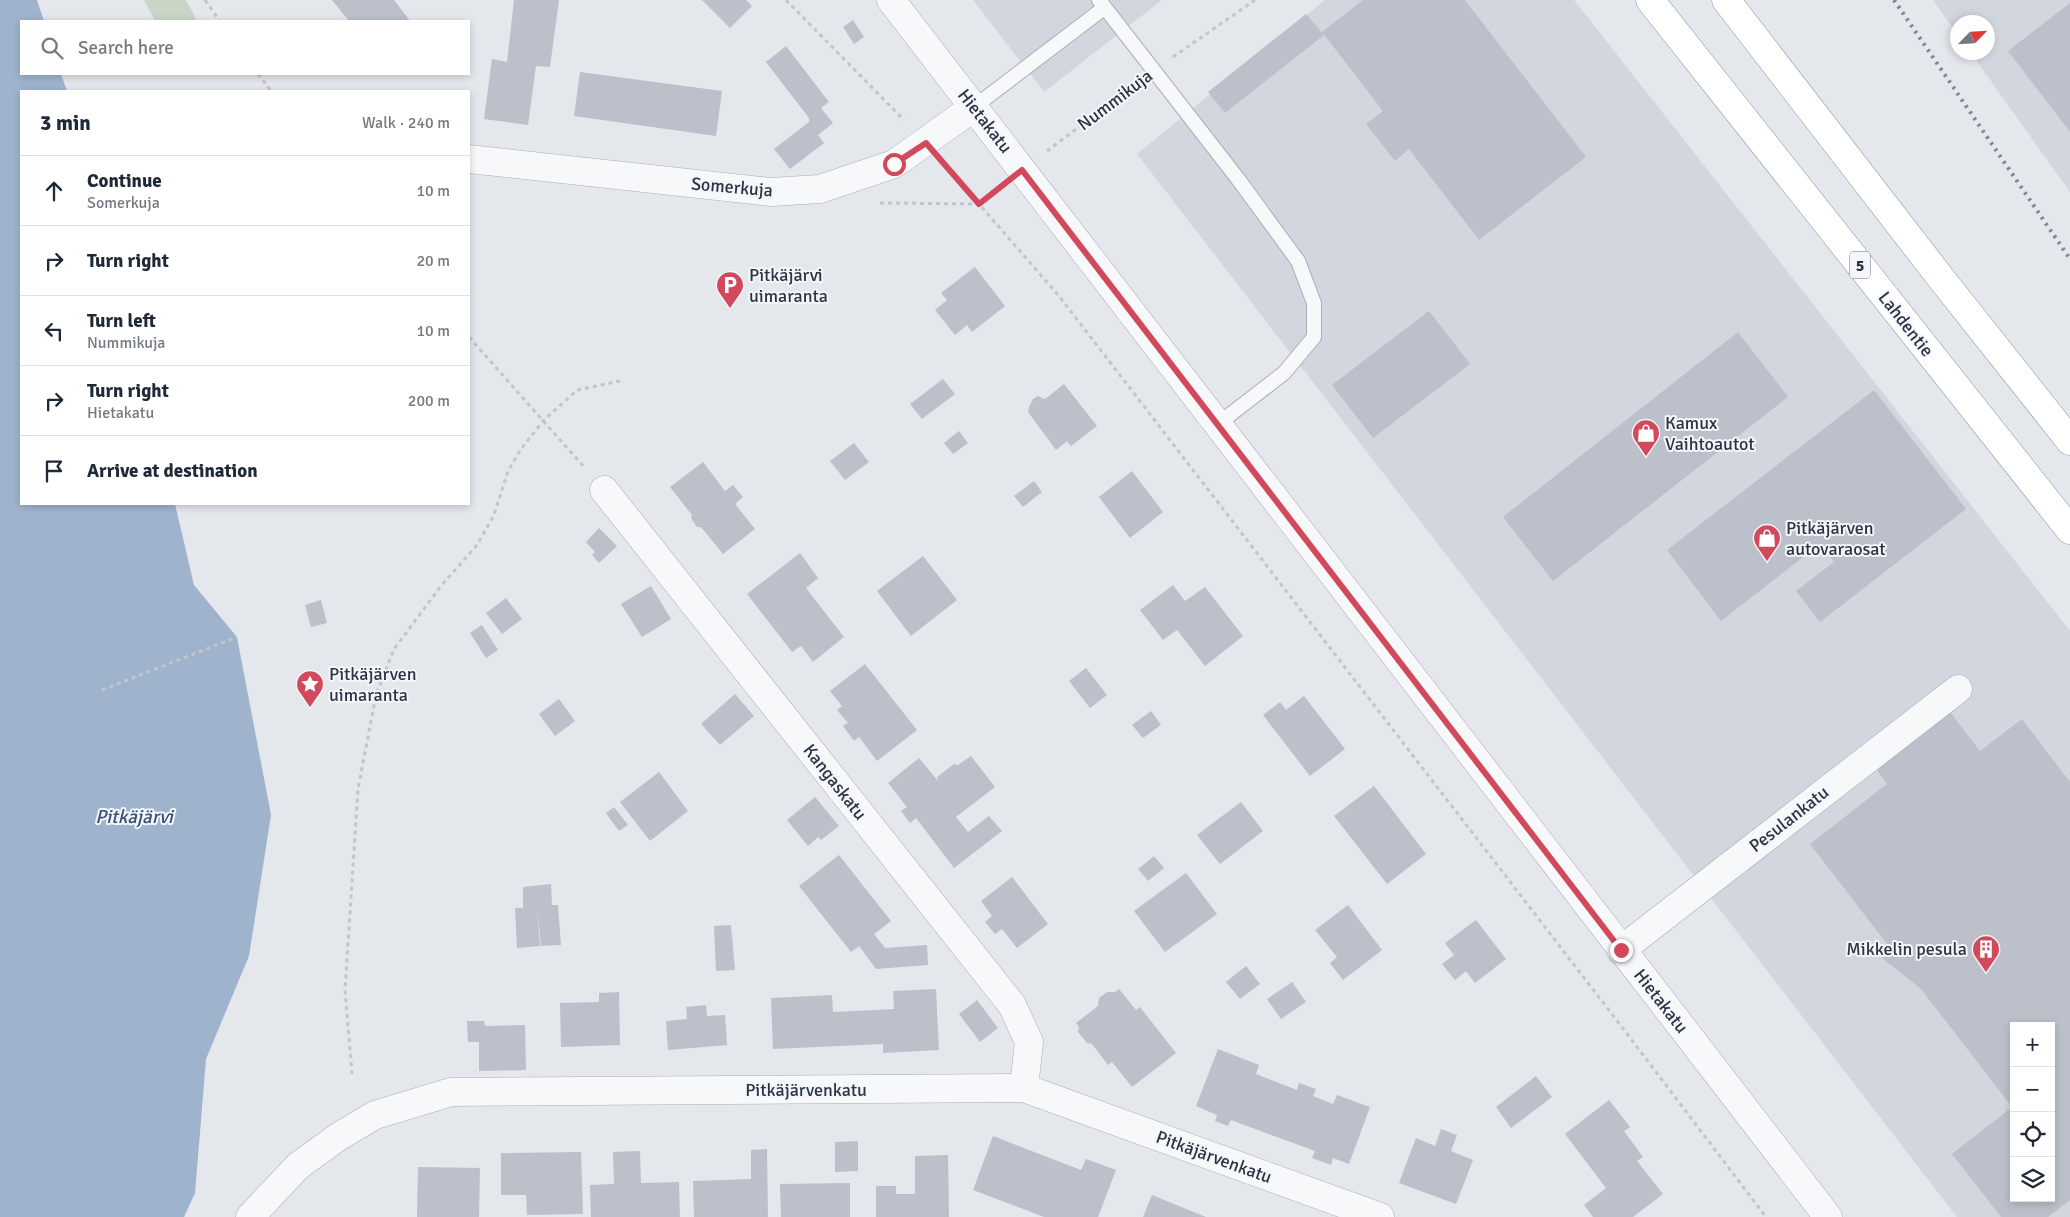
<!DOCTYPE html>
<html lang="en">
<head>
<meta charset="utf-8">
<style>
	:root { --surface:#fff; --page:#f6f6f7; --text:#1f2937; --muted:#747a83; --line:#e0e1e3 }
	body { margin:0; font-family:Signika,sans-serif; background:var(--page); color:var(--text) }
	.controls { position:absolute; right:15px; bottom:15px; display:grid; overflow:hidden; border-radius:0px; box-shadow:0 2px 8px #0003 }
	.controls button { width:45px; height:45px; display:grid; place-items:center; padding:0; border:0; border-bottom:1px solid var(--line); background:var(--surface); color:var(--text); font:25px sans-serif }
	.compass { position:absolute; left:1950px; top:15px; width:45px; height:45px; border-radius:50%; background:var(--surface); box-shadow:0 2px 8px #0003; rotate:65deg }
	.stop { position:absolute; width:15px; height:15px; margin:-11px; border:4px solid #d1495b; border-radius:50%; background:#fff }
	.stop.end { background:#d1495b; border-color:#fff; box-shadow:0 1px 5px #0008 }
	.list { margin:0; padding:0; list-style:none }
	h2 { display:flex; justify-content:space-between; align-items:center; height:65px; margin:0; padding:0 20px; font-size:21px }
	h2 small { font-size:16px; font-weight:400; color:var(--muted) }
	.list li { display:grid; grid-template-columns:32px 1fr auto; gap:15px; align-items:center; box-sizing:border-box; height:70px; padding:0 20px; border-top:1px solid var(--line) }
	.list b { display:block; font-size:19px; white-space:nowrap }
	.list p { margin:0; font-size:16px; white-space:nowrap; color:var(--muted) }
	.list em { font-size:16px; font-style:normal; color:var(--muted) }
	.icon { flex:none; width:28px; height:28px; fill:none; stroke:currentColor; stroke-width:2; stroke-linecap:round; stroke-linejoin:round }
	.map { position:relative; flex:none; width:2070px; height:1217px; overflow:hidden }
	.search { position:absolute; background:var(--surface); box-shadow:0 2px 8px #0003; left:20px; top:20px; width:450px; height:55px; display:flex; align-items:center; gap:12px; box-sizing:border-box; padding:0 18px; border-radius:0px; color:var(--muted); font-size:19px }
	.panel { position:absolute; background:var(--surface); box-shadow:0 2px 8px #0003; left:20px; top:90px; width:450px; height:415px; border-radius:0px }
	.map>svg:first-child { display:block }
	.built { fill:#d2d6de; fill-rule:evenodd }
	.green { fill:#c9d6c5 }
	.water { fill:#9fb4cc }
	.building { fill:#bbc0ca; fill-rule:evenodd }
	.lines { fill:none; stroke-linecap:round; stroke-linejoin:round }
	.service-casing { stroke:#a9aeb7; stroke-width:16 }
	.minor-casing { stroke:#a9aeb7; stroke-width:29 }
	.tertiary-casing { stroke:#a9aeb7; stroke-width:29 }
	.trunk-casing { stroke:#8b94a3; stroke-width:29 }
	.path { stroke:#c2c5cb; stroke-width:3; stroke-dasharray:4 4; stroke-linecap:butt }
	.service { stroke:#f7f8fa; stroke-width:14 }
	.minor { stroke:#f7f8fa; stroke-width:28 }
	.tertiary { stroke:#f7f8fa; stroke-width:28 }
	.trunk { stroke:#fff; stroke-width:28 }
	.rail { stroke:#7d8696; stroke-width:4; stroke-dasharray:2.5 5; stroke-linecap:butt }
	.route { stroke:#d1495b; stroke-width:6 }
	.labels { text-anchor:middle; stroke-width:4; stroke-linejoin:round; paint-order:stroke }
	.shield { fill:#f4f6f9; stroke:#676e7b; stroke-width:1 }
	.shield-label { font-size:16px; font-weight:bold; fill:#2b3445 }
	.street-label { font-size:18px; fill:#2b3445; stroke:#f4f6f9 }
	.poi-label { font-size:18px; fill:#2b3445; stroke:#f4f6f9; text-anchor:start }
	.water-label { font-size:19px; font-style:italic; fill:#34527a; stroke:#f4f6f9 }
</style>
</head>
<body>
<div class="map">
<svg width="2070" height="1217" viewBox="0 0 2070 1217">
	<rect width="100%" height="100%" fill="#e4e7ec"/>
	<g class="built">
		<path d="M973 0H1162L1044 92Z"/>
		<path d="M1325 0H1574L2070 631V1217H1957L1137 154ZM2014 1026H2051V1198H2014Z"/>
		<path d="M1933 0H2070V192L1971 53 1988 52V22H1958L1957 34Z"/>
	</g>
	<path class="green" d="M144 0H186L197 21H155Z"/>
	<path class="water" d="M0 0H37L44 21H21V74H61L67 91H21V504H175L194 585 237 637 271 815 249 956 206 1059 195 1193 184 1217H0Z"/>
	<g class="building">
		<path d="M332 0H394L410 21H349Z"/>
		<path d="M514 0H559L550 67 536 66 528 125 484 119 492 59 507 62Z"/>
		<path d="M702 0H746L752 6 730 28Z"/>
		<path d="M1363 0H1465L1586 157 1479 240 1409 149 1395 161 1366 124 1383 111 1322 32Z"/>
		<path d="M2070 3V132L2008 51Z"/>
		<path d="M1306 14 1324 35 1225 113 1208 92Z"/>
		<path d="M853 20 864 37 854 44 843 27Z"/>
		<path d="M786 46 829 102 821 108 833 123 818 135 824 143 790 169 774 149 809 122V118L766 62Z"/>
		<path d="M580 72 722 91 716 136 574 116Z"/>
		<path d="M975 267 1005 306 972 332 967 325 955 335 935 310 947 300 941 293Z"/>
		<path d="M1429 311 1470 364 1373 438 1332 385Z"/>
		<path d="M1738 332 1788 397 1553 581 1503 517Z"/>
		<path d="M943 379 955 394 922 419 910 404Z"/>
		<path d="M1064 384 1097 426 1071 446 1067 441 1056 450 1028 412 1029 407 1033 399 1038 396 1045 399Z"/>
		<path d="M1874 390 1966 509 1820 622 1796 591 1834 562 1820 544 1721 621 1667 550Z"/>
		<path d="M959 431 968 443 953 454 944 443Z"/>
		<path d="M854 443 869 462 845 480 830 461Z"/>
		<path d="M703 462 725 491 733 485 743 497 735 504 755 529 723 554 701 527H697L691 518 692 515 670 487Z"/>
		<path d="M1132 471 1163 512 1130 538 1099 497Z"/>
		<path d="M1034 481 1042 492 1023 507 1014 496Z"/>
		<path d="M599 528 617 546 599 563 592 555 595 552 586 542Z"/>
		<path d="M800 553 818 578 806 588 844 637 813 662 801 646 792 652 747 594Z"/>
		<path d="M923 556 957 600 911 636 877 591Z"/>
		<path d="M1173 585 1185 601 1205 587 1243 636 1205 666 1177 630 1163 640 1140 610Z"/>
		<path d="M651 586 671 619 642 637 621 604Z"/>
		<path d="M506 598 522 619 502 634 486 613Z"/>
		<path d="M321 600 327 623 311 627 305 605Z"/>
		<path d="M482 625 498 650 486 658 470 633Z"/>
		<path d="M865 664 917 730 877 761 859 737 854 741 843 726 848 723 837 710 842 706 830 691Z"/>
		<path d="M1086 668 1107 695 1090 708 1069 681Z"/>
		<path d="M735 694 754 716 720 745 701 724Z"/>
		<path d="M1304 696 1345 749 1310 776 1263 715 1280 702 1286 710Z"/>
		<path d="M559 699 575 721 555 736 539 714Z"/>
		<path d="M1151 711 1161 725 1143 738 1132 725Z"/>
		<path d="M1950 712 1980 751 2022 719 2070 782V1200L2048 1217H2001L1952 1154 2012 1107 1921 989 1881 957 1887 944 1810 844 1887 784 1876 769ZM2014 1026H2051V1198H2014Z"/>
		<path d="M971 756 995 787 956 817 968 832 989 816 1002 831 954 868 916 818 910 823 901 811 907 807 888 783 919 758 938 781 937 777 954 764 958 765Z"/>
		<path d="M659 772 688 811 650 841 620 802Z"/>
		<path d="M1374 786 1426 854 1387 884 1334 816Z"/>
		<path d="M815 797 839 826 821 840 818 837 808 846 787 820Z"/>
		<path d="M1241 802 1263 831 1220 864 1197 835Z"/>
		<path d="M614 807 628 825 619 831 606 813Z"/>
		<path d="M839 855 891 921 874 934 885 948 927 945 928 965 876 969 859 946 851 952 799 886Z"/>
		<path d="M1154 856 1164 868 1148 881 1138 869Z"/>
		<path d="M1186 873 1217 914 1165 952 1134 911Z"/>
		<path d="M1012 877 1048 924 1017 948 1002 929 995 934 985 922 992 916 981 901Z"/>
		<path d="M551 884 552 905H558L561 945 541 946 537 905 540 946 517 948 515 908H523V887Z"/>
		<path d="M1348 905 1382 950 1343 980 1330 963 1337 957 1315 930Z"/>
		<path d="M1476 920 1506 959 1475 983 1466 971 1455 980 1442 964 1454 955 1445 943Z"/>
		<path d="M731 925 735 970 716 971 714 926Z"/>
		<path d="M1246 966 1260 984 1240 999 1226 982Z"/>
		<path d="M1292 982 1306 1002 1281 1019 1267 999Z"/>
		<path d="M936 989 939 1050 883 1053V1044L773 1049 771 998 832 995 833 1012 894 1009 893 991Z"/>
		<path d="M1119 989 1136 1010 1140 1007 1176 1053 1132 1087 1112 1062 1108 1065 1092 1044 1087 1043 1078 1032 1079 1027 1076 1023 1098 1006 1099 998 1107 992H1115Z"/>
		<path d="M619 992 620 1045 561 1047 560 1003 599 1002V993Z"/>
		<path d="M977 1000 998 1028 980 1042 959 1014Z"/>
		<path d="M706 1005 707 1016 725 1015 727 1045 668 1050 666 1021 687 1019 686 1007Z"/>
		<path d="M467 1021H484L485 1026 525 1025 526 1070 479 1071V1042H468Z"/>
		<path d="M1218 1049 1259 1065 1256 1074 1297 1090 1299 1083 1316 1089 1313 1096 1333 1104 1337 1095 1370 1107 1349 1164 1333 1158 1331 1165 1312 1158 1315 1151 1231 1120 1228 1126 1215 1121 1217 1115 1196 1106Z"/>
		<path d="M1536 1076 1552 1097 1511 1128 1496 1107Z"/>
		<path d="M1609 1100 1630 1127 1624 1131 1643 1157 1637 1161 1663 1194 1633 1217H1593L1584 1205 1606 1188 1565 1134Z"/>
		<path d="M1441 1129 1457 1135 1451 1151 1473 1160 1456 1204 1399 1183 1416 1138 1435 1146Z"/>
		<path d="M993 1136 1081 1170 1086 1159 1116 1170 1098 1217H1044L973 1190Z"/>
		<path d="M858 1141V1171L835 1172V1142Z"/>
		<path d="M767 1149 768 1217H694L693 1181 751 1179V1150Z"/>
		<path d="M640 1151 641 1183 679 1182 680 1217H591L590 1185 614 1184 613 1152Z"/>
		<path d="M581 1152 583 1214 527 1215 526 1195H501V1153Z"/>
		<path d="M948 1155 949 1217H876V1186H896V1194H915V1156Z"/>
		<path d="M418 1167 480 1168 479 1217H417Z"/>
		<path d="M850 1183V1217H781L780 1184Z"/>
		<path d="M1152 1195 1206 1217H1143Z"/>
	</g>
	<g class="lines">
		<g class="service-casing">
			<g id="service">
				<path d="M1099 0 1238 179 1298 261 1314 303V337L1284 373 1218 424"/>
				<path d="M974 107 1104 8"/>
			</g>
		</g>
		<g class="minor-casing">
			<g id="minor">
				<path d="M469 159 771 192 820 189 894 164 974 107"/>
				<path d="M604 490 1012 1005 1029 1042 1024 1088"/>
				<path d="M1621 950 1958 689"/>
				<path d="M250 1217 298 1166 338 1137 375 1115 451 1092 1024 1088 1380 1217"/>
			</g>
		</g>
		<g class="tertiary-casing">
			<path id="tertiary" d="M891 0 1828 1217"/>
		</g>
		<g class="trunk-casing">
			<g id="trunk">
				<path d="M1650 0 2070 530"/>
				<path d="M1726 0 1940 277 2070 441"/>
			</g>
		</g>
		<g class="path">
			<path d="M205 0 220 21"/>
			<path d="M786 0 904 120"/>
			<path d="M1173 57 1255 0"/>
			<path d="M258 74 271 91"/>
			<path d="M1047 151 1136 84"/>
			<path d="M945 165 1059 296 1615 1018 1766 1217"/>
			<path d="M880 203 979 204 998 189"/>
			<path d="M469 337 584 467"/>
			<path d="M102 690 237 637"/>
			<path d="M352 1074 345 990 358 789 376 695 394 649 441 586 477 545 494 515 508 471 521 449 543 421 577 390 620 381"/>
		</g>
		<use href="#service" class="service"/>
		<use href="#minor" class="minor"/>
		<use href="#tertiary" class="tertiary"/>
		<use href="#trunk" class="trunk"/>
		<path class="rail" d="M1894 0 2070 259"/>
	</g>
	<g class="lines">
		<path class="route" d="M894 164 926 143 979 204 1022 170 1621 950"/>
	</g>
	<defs>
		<g id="parking-pin" transform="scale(1.4375)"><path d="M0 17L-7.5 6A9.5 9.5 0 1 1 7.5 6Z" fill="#d1495b" stroke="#f4f6f9"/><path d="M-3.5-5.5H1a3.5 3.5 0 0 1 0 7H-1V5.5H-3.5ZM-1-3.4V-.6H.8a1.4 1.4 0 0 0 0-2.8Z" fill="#fff"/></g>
		<g id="shop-pin" transform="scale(1.4375)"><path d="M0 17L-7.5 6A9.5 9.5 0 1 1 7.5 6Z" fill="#d1495b" stroke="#f4f6f9"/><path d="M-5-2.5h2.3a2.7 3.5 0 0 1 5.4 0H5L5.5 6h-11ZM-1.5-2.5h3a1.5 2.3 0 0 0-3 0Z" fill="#fff"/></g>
		<g id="sight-pin" transform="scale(1.4375)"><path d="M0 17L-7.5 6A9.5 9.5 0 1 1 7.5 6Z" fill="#d1495b" stroke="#f4f6f9"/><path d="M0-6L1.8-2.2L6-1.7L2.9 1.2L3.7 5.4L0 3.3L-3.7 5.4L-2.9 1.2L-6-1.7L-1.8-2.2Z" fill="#fff"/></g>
		<g id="building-pin" transform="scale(1.4375)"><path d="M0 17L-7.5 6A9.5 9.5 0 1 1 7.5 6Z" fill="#d1495b" stroke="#f4f6f9"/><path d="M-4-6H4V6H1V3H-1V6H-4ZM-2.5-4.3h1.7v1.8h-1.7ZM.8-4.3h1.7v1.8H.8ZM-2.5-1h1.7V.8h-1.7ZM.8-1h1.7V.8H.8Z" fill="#fff"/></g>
	</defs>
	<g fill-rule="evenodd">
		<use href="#parking-pin" x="730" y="285"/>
		<use href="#shop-pin" x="1646" y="433"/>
		<use href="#shop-pin" x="1767" y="538"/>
		<use href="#sight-pin" x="310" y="684"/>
		<use href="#building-pin" x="1986" y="949"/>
	</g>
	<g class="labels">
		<rect class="shield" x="1850" y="251.5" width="20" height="27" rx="4"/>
		<g class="shield-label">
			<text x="1860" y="271">5</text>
		</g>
		<g class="street-label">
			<text transform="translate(1115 100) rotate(-37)" y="6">Nummikuja</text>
			<text transform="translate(985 121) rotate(52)" y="6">Hietakatu</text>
			<text transform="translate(732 187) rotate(5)" y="6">Somerkuja</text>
			<text transform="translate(1906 324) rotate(52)" y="6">Lahdentie</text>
			<text transform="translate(835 782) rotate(52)" y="6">Kangaskatu</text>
			<text transform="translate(1789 819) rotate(-38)" y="6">Pesulankatu</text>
			<text transform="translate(1661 1001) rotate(52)" y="6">Hietakatu</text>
			<text x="806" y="1096">Pitkäjärvenkatu</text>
			<text transform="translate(1214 1157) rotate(20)" y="6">Pitkäjärvenkatu</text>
		</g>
		<g class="poi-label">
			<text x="749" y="281">Pitkäjärvi<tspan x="749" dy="21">uimaranta</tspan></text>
			<text x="1665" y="429">Kamux<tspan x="1665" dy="21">Vaihtoautot</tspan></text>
			<text x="1786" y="534">Pitkäjärven<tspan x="1786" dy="21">autovaraosat</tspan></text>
			<text x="329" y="680">Pitkäjärven<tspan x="329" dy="21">uimaranta</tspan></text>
			<text x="1967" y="955" text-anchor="end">Mikkelin pesula</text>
		</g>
		<g class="water-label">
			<text x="134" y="823">Pitkäjärvi</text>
		</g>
	</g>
</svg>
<div class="controls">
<button>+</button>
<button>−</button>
<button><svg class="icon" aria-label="locate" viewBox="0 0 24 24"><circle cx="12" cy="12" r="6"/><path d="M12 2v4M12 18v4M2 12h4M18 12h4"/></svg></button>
<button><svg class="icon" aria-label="layers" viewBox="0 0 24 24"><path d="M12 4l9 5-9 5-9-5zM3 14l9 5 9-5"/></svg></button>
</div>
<svg class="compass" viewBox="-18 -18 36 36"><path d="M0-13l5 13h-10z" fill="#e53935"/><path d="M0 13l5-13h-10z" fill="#747a83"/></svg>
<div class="stop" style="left:894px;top:164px"></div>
<div class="stop end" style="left:1621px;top:950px"></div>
<div class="search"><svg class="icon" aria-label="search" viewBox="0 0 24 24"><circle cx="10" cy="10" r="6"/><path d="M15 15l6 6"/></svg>Search here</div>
<section class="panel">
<h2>3 min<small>Walk · 240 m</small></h2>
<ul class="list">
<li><svg class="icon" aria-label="ahead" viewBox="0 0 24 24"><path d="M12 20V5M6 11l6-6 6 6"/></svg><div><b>Continue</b><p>Somerkuja</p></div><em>10 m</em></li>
<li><svg class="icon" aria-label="right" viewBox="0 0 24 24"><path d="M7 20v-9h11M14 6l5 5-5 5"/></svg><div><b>Turn right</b></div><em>20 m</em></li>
<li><svg class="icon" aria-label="left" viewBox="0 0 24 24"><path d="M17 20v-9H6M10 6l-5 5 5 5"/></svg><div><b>Turn left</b><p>Nummikuja</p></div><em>10 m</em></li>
<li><svg class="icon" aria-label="right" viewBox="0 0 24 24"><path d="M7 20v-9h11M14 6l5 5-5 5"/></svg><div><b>Turn right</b><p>Hietakatu</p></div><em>200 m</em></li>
<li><svg class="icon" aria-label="arrive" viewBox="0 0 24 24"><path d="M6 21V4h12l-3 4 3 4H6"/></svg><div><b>Arrive at destination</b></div></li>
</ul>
</section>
</div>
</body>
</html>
